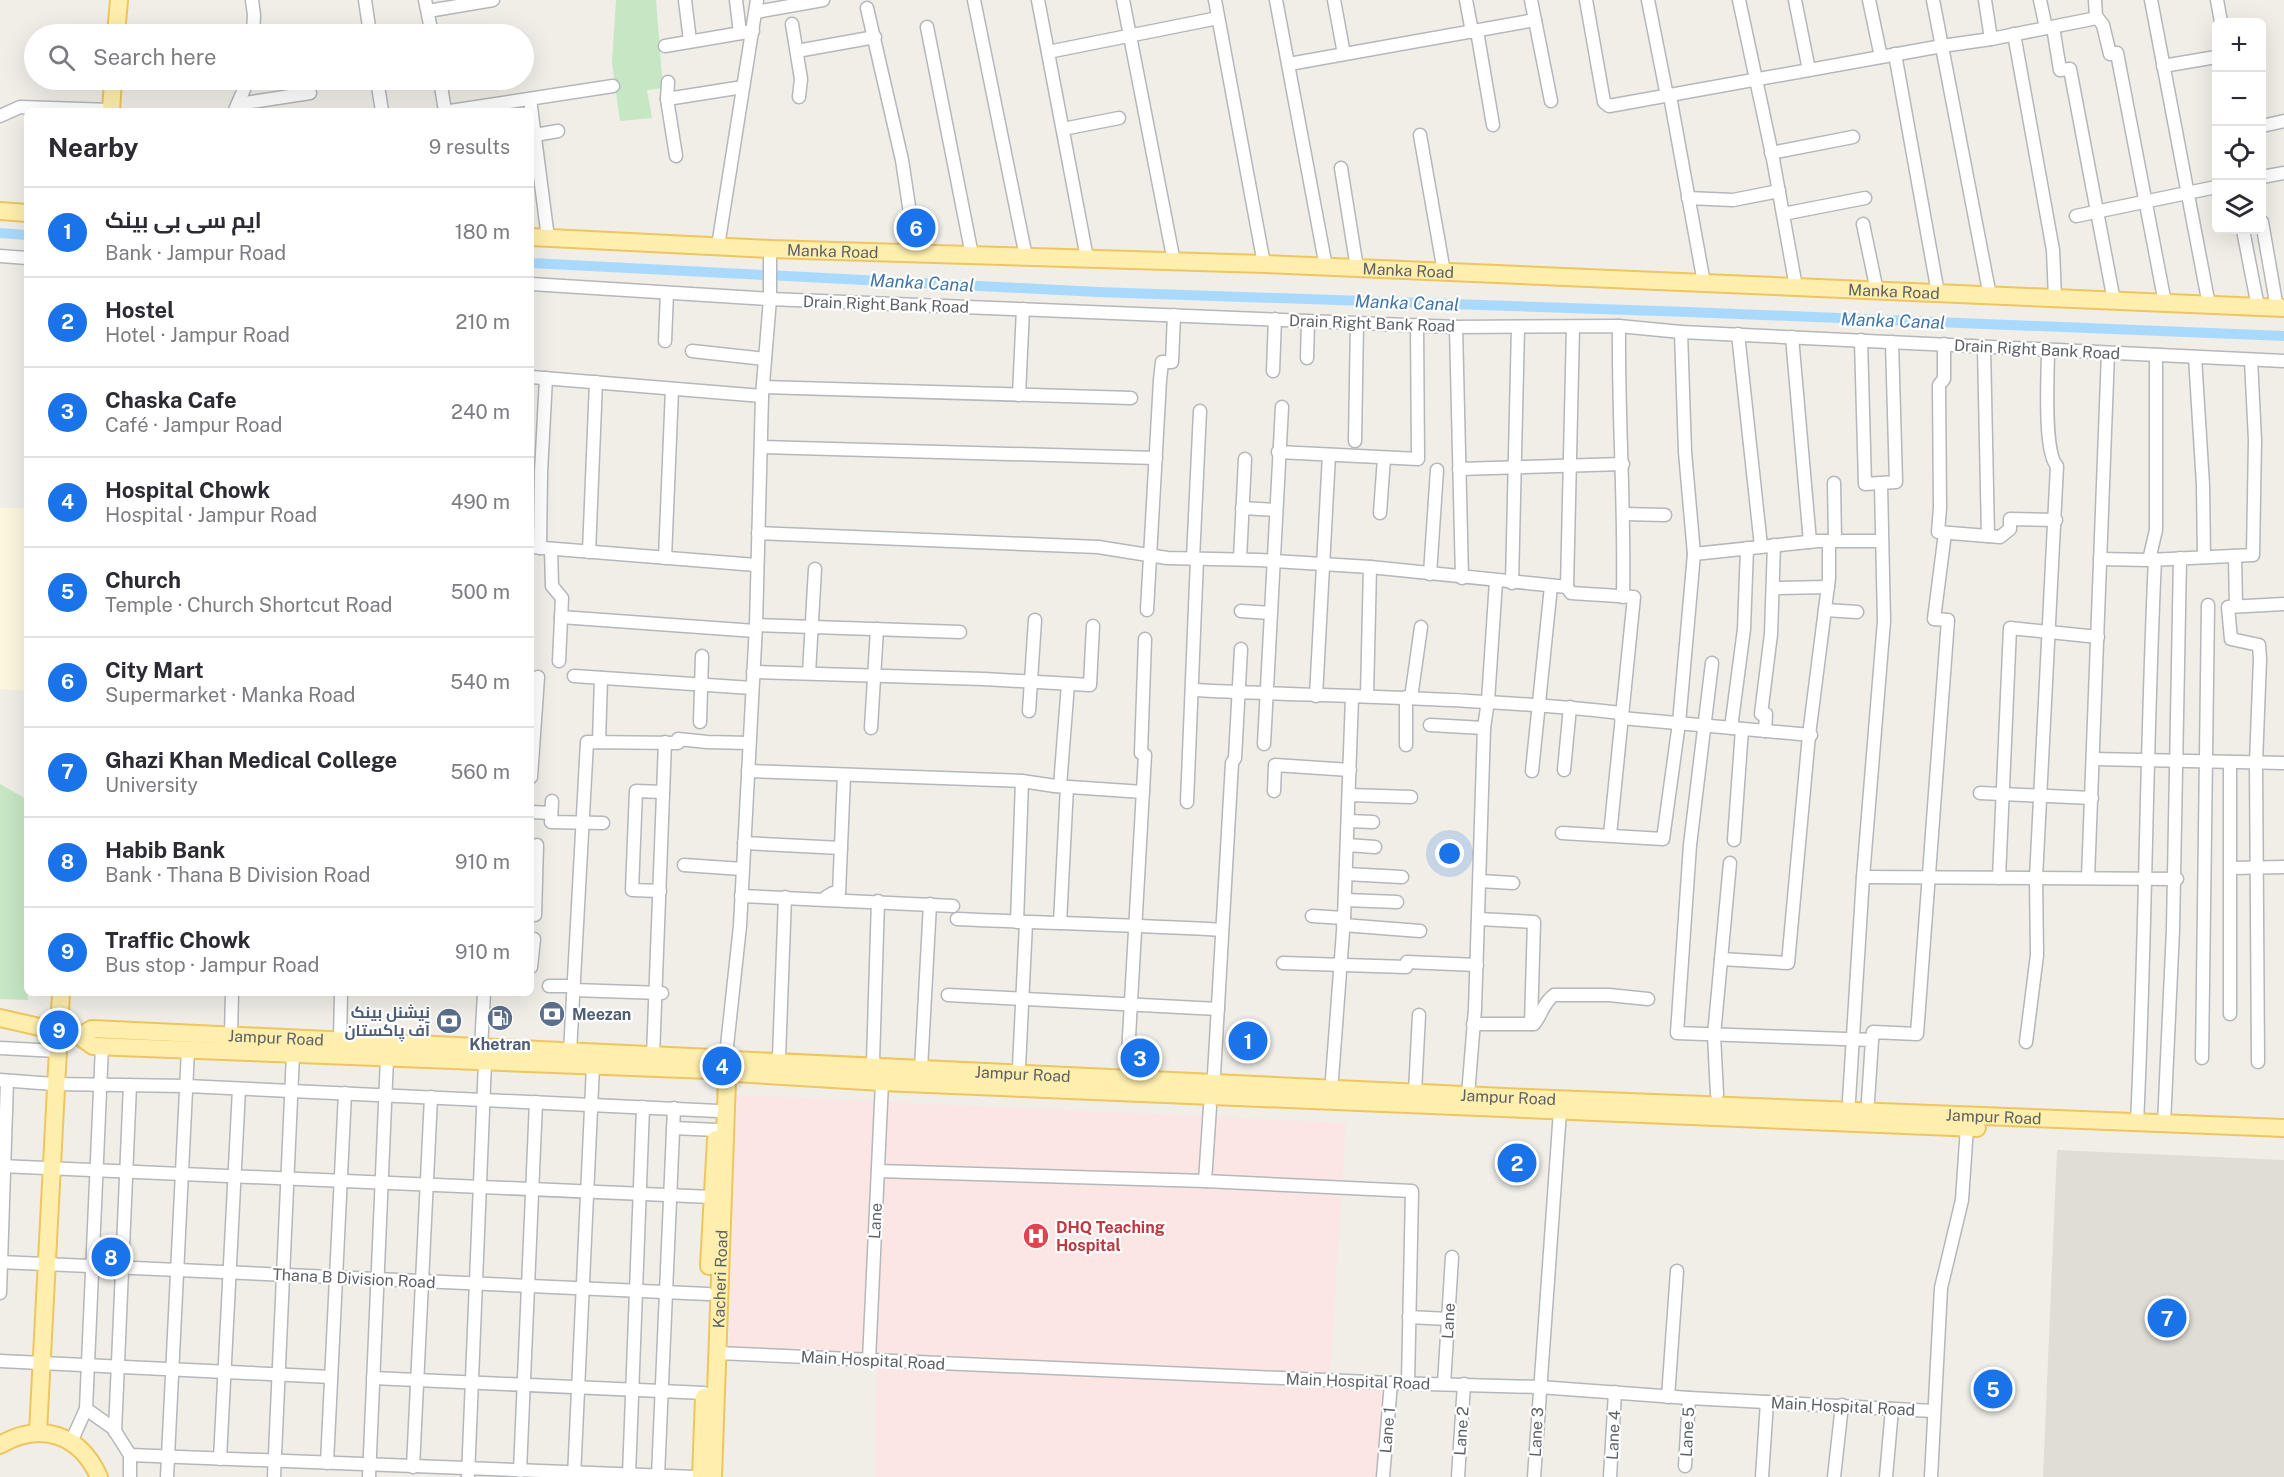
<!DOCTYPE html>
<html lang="en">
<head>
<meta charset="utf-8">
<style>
	:root { --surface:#fff; --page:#f2f2f3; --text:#2b2b33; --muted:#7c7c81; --line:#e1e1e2; --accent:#1a73e8 }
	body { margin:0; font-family:"Public Sans",Cairo,sans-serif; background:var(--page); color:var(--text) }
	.controls { position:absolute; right:18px; top:18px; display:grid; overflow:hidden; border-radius:9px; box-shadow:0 6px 24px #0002 }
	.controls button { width:54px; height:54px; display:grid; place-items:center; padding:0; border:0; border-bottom:2px solid var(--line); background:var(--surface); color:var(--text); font:30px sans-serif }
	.you { position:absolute; left:1450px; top:854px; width:21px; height:21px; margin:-15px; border:4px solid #fff; border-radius:50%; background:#1a73e8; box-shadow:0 0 0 9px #1a73e833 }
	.badge { display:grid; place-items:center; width:39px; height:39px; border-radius:50%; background:var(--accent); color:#fff; font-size:20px; font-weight:700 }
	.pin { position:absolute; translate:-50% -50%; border:3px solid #fff; box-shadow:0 2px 6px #0006 }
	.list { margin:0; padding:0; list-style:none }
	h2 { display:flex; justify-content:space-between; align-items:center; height:78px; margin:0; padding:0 24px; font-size:26px }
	h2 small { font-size:20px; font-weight:400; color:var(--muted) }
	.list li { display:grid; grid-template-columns:39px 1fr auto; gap:18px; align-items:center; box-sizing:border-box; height:90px; padding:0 24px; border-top:2px solid var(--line) }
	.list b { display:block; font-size:22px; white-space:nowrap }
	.list p { margin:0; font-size:20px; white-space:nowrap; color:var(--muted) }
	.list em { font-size:20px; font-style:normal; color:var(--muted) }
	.icon { flex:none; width:33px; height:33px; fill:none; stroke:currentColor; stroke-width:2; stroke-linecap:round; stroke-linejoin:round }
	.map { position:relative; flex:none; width:2284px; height:1477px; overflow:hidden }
	.search { position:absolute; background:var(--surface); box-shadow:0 6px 24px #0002; left:24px; top:24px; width:510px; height:66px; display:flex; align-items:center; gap:15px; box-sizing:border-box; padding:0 21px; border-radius:33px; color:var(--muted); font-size:22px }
	.panel { position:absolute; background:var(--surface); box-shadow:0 6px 24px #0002; left:24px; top:108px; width:510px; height:888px; border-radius:9px }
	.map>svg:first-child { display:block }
	.commercial { fill:#fdf6de }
	.education { fill:#e0ddd5 }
	.medical { fill:#fbe6e4 }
	.green { fill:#c5e7c4 }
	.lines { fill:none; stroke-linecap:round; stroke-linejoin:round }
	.canal { stroke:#a9dafe; stroke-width:10 }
	.minor-casing { stroke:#b4b7bb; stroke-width:15 }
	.major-casing { stroke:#efc560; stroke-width:20 }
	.minor { stroke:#fff; stroke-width:12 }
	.major { stroke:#feefae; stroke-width:16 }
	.labels { text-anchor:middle; stroke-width:4.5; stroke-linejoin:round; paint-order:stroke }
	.street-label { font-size:16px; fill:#5e6267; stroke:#fff }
	.service-label { font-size:16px; font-weight:bold; fill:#4e5e75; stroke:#fff; text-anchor:end }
	.health-label { font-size:16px; font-weight:bold; fill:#be3a42; stroke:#fff; text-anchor:start }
	.water-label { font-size:18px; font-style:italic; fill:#4175a7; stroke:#fff }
</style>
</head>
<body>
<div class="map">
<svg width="2284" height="1477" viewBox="0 0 2284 1477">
	<rect width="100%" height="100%" fill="#f0eee7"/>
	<path class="commercial" d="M0 508H27V691L0 689Z"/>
	<path class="education" d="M2057 1150 2284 1160V1477H2043Z"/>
	<path class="medical" d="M736 1095 1346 1123 1330 1377 1389 1381 1381 1477H875L877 1360 729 1349Z"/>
	<g class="green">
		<path d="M616 0H656L663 88 647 90 652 118 620 121 612 63Z"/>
		<path d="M0 784 26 799 28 1000 0 999Z"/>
	</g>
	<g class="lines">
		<g class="canal">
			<path d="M0 233 27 235"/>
			<path d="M531 263 1098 292 1689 312 2284 336"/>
		</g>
		<g class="minor-casing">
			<g id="minor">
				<path d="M252 0 254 15 253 34"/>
				<path d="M365 0 370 34"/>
				<path d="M425 0 432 34"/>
				<path d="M685 0 690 41"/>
				<path d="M736 0 740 33"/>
				<path d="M974 0 1026 257"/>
				<path d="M1038 0 1087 258"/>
				<path d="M1123 0 1174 262"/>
				<path d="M1215 0 1264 264"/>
				<path d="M1276 0 1326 267"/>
				<path d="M1334 0 1344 54"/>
				<path d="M1466 0 1472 32"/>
				<path d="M1531 0 1551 101"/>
				<path d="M1586 0 1604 102 1609 106 1942 46 1991 39 2092 19 2096 16"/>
				<path d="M1648 0 1667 96"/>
				<path d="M1739 0 1773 159 1796 287"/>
				<path d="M1795 0 1809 70"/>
				<path d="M1869 0 1881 57"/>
				<path d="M1933 0 1990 296"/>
				<path d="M1985 0 1991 39"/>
				<path d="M2040 0 2046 28"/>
				<path d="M2095 0 2096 16 2103 25 2110 54 2117 53 2165 303"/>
				<path d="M2151 0 2209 305"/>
				<path d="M2217 0 2221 22"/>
				<path d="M867 8 902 160 916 253"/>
				<path d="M428 11 493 0"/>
				<path d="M756 12 823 0"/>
				<path d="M792 24 801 79 799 97"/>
				<path d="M927 27 972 255"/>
				<path d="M2053 27 2060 70 2070 69 2114 301"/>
				<path d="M1477 31 1493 125"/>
				<path d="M2014 34 2053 250 2055 298"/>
				<path d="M665 46 753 31"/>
				<path d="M797 51 875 37"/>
				<path d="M1048 52 1218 18"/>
				<path d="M1895 54 1938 293"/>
				<path d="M1289 64 1535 20"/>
				<path d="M2163 66 2216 57"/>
				<path d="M377 80 382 111"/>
				<path d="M440 80 445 111"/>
				<path d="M668 82 667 99 676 156"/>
				<path d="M1670 96 1704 283"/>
				<path d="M530 99 548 238"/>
				<path d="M667 99 743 87"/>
				<path d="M238 104 310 93"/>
				<path d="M235 110 248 80"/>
				<path d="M450 111 613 86"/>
				<path d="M0 116 20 107 111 110"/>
				<path d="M2262 126 2284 121"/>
				<path d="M1063 129 1119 118"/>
				<path d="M535 135 558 131"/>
				<path d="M1420 135 1444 272"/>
				<path d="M1771 153 1853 137"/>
				<path d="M1341 168 1357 268"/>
				<path d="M2262 177 2284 173"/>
				<path d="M1688 198 1733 200 1779 191"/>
				<path d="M1783 214 1865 198"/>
				<path d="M2076 216 2216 187"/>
				<path d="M2262 222 2277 308"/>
				<path d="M1863 224 1877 291"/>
				<path d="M2243 230 2258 307"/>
				<path d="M718 246 757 0"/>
				<path d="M0 256 27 258"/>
				<path d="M531 284 770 299 1456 327 1619 326 1681 332 2284 361"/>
				<path d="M1619 326C1618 416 1625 506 1623 597"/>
				<path d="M1456 327 1462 578"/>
				<path d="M1738 334 1761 546"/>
				<path d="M1792 337 1810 542"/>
				<path d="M1861 340 1865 484 1896 482 1892 342"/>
				<path d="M665 341 667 293"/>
				<path d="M1944 344V379L1939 385 1940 508 1938 532 2000 537 2010 529V519L2056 520"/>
				<path d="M1984 347 1988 536"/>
				<path d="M692 351 765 359"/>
				<path d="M2195 357 2203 485 2204 557"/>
				<path d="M1307 358 1308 321"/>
				<path d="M1273 371 1275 319"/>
				<path d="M531 377 762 396"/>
				<path d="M763 387 1131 398"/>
				<path d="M1019 395 1023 309"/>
				<path d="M1355 441 1357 323"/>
				<path d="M761 447 1156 458"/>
				<path d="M1278 452 1418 459 1417 325"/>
				<path d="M1459 469 1623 464"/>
				<path d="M1834 483 1835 541"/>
				<path d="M1242 508 1275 510"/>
				<path d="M1380 513 1384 458"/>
				<path d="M1624 514 1665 515"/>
				<path d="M758 533 1098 547 1167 558 1259 560 1370 567 1567 587 1571 593 1634 597 1610 835"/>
				<path d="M531 547 756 565"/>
				<path d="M540 548 541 472 546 378"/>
				<path d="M551 549 552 586 562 598 559 661"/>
				<path d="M589 552 596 382"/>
				<path d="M1694 554 1817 541H1881"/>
				<path d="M2235 556 2236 606"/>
				<path d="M665 558 672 389"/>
				<path d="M1193 559 1200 411"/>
				<path d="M1240 559 1245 459"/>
				<path d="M2100 559 2149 560 2253 555 2255 440 2251 360"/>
				<path d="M2149 560 2156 530V355"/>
				<path d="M1430 574 1437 470"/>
				<path d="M1512 583 1518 327"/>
				<path d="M1567 587 1573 327"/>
				<path d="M1774 588 1828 587"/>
				<path d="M1147 610 1160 380 1162 362H1172L1174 315"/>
				<path d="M1825 610 1857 612"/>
				<path d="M1241 611 1270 613"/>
				<path d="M561 617 755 631"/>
				<path d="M756 625 960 632"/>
				<path d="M1712 663 1690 845 1677 1033 1872 1040 1868 1101"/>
				<path d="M753 672 984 679 1090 685 1093 626"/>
				<path d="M809 673 815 569"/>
				<path d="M574 676 752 688"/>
				<path d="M1192 690C1335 697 1478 697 1621 713"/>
				<path d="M1316 696 1329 455"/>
				<path d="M1367 696 1370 567"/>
				<path d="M1411 698 1421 627"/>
				<path d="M1029 711 1035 620"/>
				<path d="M1621 718 1811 735"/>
				<path d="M700 722 702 656"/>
				<path d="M1430 725 1484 728"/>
				<path d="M871 728 877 629"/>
				<path d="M1731 728 1744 629 1747 548"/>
				<path d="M1765 731 1766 714H1761L1771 634 1774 545"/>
				<path d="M599 742 601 678"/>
				<path d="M1264 744 1282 407"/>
				<path d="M1406 745V697"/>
				<path d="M2094 759 2284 763"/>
				<path d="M1564 770 1570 707"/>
				<path d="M748 771 1022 781 1055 786 1143 792"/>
				<path d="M1532 771 1551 586"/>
				<path d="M531 777 538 677"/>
				<path d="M1060 786 1068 684"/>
				<path d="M1274 791 1275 765 1350 770"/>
				<path d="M1980 793 2092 798"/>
				<path d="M1349 795 1411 797"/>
				<path d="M552 801 551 822 603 823"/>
				<path d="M1187 802 1197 559"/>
				<path d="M531 812 551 813"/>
				<path d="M1348 821 1373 822"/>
				<path d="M1562 833 1663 839 1679 723 1694 554 1685 452 1681 332"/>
				<path d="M1734 840 1742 729"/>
				<path d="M744 843 841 848"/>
				<path d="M1347 845 1375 847"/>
				<path d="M684 865 742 869"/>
				<path d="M2231 868 2284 867"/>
				<path d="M1346 874 1402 877"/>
				<path d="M1863 877 2177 879"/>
				<path d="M1999 878 2010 628 2098 637"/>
				<path d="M2088 878 2108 353"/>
				<path d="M1480 881 1513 883"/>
				<path d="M660 891 632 890 636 791 663 792"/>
				<path d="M741 896 953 906"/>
				<path d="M826 897 833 893H839L844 776"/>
				<path d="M1345 900 1397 902"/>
				<path d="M535 915 537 845"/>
				<path d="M1312 916 1344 918"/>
				<path d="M957 919C1046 923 1134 925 1222 930"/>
				<path d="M1479 919 1534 922 1531 1024"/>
				<path d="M1017 922 1022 781"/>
				<path d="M1060 923 1067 787"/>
				<path d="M1343 925 1420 931"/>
				<path d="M531 939H534L531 967"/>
				<path d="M1721 959 1788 963 1809 735 1829 578V541"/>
				<path d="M1283 963 1406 967 1407 962 1477 965"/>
				<path d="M549 986H573"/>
				<path d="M573 990 662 993"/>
				<path d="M948 995 1218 1009"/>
				<path d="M2230 1014V762"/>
				<path d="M1473 1024H1534C1542 1014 1543 1003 1554 995H1609L1648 999"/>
				<path d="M231 1035 232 993"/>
				<path d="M1872 1040 1873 1032 1917 1034 1948 620 1934 619 1945 533"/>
				<path d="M340 1041 341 993"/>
				<path d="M2026 1042 2037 955 2036 878 2057 466C2043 451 2048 373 2048 350"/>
				<path d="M0 1048 57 1051"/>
				<path d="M481 1048 484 993"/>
				<path d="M570 1052 587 742 678 743V739L707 742 749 743"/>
				<path d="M726 1055 740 926 756 625 762 396 770 299V249"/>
				<path d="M653 1056 665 742"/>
				<path d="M779 1057 785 897"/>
				<path d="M2202 1058 2208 605"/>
				<path d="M2258 1062 2256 763 2260 659 2259 645 2231 639 2228 607 2284 604"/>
				<path d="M1019 1067 1026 923"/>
				<path d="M921 1069 930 904"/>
				<path d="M1127 1072 1145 755 1141 753 1145 639"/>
				<path d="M1214 1075 1232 763 1235 758 1241 649"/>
				<path d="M1332 1079 1344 918 1352 697"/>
				<path d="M0 1080 54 1084 186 1086 718 1111"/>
				<path d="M1415 1092 1419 1015"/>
				<path d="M1717 1094 1714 1035 1730 863"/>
				<path d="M1468 1095 1475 1009 1484 728 1488 701 1496 581"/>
				<path d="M1849 1100 1863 877 1884 621 1881 485"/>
				<path d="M2137 1123C2146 935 2146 747 2155 559"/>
				<path d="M2164 1124 2173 929 2180 558"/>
				<path d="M673 1128 717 1130"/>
				<path d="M0 1166 712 1197"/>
				<path d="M878 1171 1205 1181 1412 1191 1408 1383"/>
				<path d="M1205 1181 1210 1107"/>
				<path d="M0 1262 708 1294"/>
				<path d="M0 1293 7 1081"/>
				<path d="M1409 1317 1448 1319"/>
				<path d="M717 1353 1391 1383 1539 1387 1689 1398 1933 1411"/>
				<path d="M869 1360 882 1082 874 1067 873 1061 878 901"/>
				<path d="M0 1361 331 1377"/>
				<path d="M373 1378 704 1393"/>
				<path d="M1444 1384 1452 1257"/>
				<path d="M1668 1397 1677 1271"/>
				<path d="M86 1409 113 1428 130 1455V1477"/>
				<path d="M115 1432 130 1085"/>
				<path d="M71 1442 86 1409 102 1046"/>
				<path d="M130 1455 695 1477"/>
				<path d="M220 1459 239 1089"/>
				<path d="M327 1463 345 1093"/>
				<path d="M1685 1466 1689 1398"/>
				<path d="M413 1467 431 1097"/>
				<path d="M520 1471 536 1102"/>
				<path d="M629 1475 643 1107"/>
				<path d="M658 1476 674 1108"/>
				<path d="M167 1477 188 1050"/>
				<path d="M274 1477 293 1054"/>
				<path d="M369 1477 387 1058"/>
				<path d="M468 1477 485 1061"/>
				<path d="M574 1477 593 1066"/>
				<path d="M1383 1477 1391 1383"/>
				<path d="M1458 1477 1464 1384"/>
				<path d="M1534 1477 1560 1111"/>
				<path d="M1610 1477 1615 1392"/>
				<path d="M1762 1477 1767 1402"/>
				<path d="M1834 1477 1842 1405"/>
				<path d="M1886 1477 1892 1409"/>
				<path d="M1931 1477 1941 1288 1962 1200 1967 1127"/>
			</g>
		</g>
		<g class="major-casing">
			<g id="major">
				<path d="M116 34 119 0"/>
				<path d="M111 111 113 80"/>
				<path d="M0 211 27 213"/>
				<path id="s1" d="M531 237 770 249 1264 264 2284 308"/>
				<path id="s2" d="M0 1018 79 1036 92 1029 713 1058"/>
				<path d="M79 1036 93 1046 709 1070"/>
				<path id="s3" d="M733 1060 1528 1098 2284 1128"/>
				<path d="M734 1073 882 1082 1977 1128"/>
				<path d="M709 1266 716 1139"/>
				<path d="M38 1432 61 993"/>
				<path d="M0 1445C40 1421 80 1434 99 1477"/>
				<path d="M701 1477 704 1397"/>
				<path id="s4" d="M713 1477 727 1080"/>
			</g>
		</g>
		<use href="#minor" class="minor"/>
		<use href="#major" class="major"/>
	</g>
	<defs>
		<g id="bank-disc" transform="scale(1.35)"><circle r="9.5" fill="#5c6f8a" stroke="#fff"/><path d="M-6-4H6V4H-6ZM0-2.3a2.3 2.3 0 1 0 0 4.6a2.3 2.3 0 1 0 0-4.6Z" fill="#fff"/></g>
		<g id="fuel-disc" transform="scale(1.35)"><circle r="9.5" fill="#5c6f8a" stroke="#fff"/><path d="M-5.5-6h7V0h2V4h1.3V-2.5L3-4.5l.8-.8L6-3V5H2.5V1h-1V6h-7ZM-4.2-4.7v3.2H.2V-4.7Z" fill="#fff"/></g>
		<g id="hospital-disc" transform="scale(1.35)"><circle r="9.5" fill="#e0444e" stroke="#fff"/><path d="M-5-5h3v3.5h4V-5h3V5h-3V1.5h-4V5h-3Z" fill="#fff"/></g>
	</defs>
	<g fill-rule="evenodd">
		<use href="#bank-disc" x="552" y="1014"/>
		<use href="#fuel-disc" x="500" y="1018"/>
		<use href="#bank-disc" x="449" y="1021"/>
		<use href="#hospital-disc" x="1036" y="1236"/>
	</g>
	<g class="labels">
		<g class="street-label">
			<text dy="6" stroke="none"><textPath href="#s1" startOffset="302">Manka Road</textPath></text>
			<text dy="6" stroke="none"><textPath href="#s1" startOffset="878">Manka Road</textPath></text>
			<text dy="6" stroke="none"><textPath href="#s1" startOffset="1364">Manka Road</textPath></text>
			<text transform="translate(886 304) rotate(2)" y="6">Drain Right Bank Road</text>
			<text transform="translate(1372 323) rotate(2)" y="6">Drain Right Bank Road</text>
			<text transform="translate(2037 349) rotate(3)" y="6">Drain Right Bank Road</text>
			<text dy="6" stroke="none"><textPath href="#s2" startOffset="280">Jampur Road</textPath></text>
			<text dy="6" stroke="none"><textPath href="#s3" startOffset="290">Jampur Road</textPath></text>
			<text dy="6" stroke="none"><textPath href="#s3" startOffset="776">Jampur Road</textPath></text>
			<text dy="6" stroke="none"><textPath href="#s3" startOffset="1262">Jampur Road</textPath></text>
			<text transform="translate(875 1221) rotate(-87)" y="6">Lane</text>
			<text transform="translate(354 1278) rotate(3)" y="6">Thana B Division Road</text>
			<text dy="6" stroke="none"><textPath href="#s4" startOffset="198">Kacheri Road</textPath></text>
			<text transform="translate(1448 1321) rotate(-87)" y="6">Lane</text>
			<text transform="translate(873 1360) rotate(3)" y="6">Main Hospital Road</text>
			<text transform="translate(1358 1381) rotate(2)" y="6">Main Hospital Road</text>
			<text transform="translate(1843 1406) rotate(3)" y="6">Main Hospital Road</text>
			<text transform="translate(1387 1430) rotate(-85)" y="6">Lane 1</text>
			<text transform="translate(1461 1431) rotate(-86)" y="6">Lane 2</text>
			<text transform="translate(1536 1432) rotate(-87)" y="6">Lane 3</text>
			<text transform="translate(1687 1432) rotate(-87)" y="6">Lane 5</text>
			<text transform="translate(1613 1435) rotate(-87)" y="6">Lane 4</text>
		</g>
		<g class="service-label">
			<text x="430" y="1018">نیشنل بینک<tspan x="430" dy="18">آف پاکستان</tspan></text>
			<text x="572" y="1020" text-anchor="start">Meezan</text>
			<text x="500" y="1050" text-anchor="middle">Khetran</text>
		</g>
		<g class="health-label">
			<text x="1056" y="1233">DHQ Teaching<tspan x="1056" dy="18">Hospital</tspan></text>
		</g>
		<g class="water-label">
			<text transform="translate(922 283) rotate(3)" y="6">Manka Canal</text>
			<text transform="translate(1407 303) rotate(2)" y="6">Manka Canal</text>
			<text transform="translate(1893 321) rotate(2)" y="6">Manka Canal</text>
		</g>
	</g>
</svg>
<div class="controls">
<button>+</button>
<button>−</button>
<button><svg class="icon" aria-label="locate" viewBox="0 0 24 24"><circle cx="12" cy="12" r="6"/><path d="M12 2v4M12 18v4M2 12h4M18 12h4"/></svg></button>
<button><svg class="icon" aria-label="layers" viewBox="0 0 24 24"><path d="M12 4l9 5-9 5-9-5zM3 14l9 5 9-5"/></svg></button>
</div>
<div class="you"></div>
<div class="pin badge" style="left:1248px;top:1041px">1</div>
<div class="pin badge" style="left:1517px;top:1163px">2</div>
<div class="pin badge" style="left:1140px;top:1058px">3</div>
<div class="pin badge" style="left:722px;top:1066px">4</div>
<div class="pin badge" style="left:1993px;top:1389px">5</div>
<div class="pin badge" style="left:916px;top:228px">6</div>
<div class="pin badge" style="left:2167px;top:1318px">7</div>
<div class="pin badge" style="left:111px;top:1257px">8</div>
<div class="pin badge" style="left:59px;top:1030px">9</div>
<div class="search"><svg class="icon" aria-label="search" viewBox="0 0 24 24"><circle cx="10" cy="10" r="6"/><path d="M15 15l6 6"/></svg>Search here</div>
<section class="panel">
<h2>Nearby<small>9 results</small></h2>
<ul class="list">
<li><span class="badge">1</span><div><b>ایم سی بی بینک</b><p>Bank · Jampur Road</p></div><em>180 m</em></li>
<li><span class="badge">2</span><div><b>Hostel</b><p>Hotel · Jampur Road</p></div><em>210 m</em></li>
<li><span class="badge">3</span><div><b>Chaska Cafe</b><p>Café · Jampur Road</p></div><em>240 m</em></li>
<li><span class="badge">4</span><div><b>Hospital Chowk</b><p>Hospital · Jampur Road</p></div><em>490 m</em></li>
<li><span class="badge">5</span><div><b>Church</b><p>Temple · Church Shortcut Road</p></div><em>500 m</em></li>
<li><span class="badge">6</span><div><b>City Mart</b><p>Supermarket · Manka Road</p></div><em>540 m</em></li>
<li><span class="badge">7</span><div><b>Ghazi Khan Medical College</b><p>University</p></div><em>560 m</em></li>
<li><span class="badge">8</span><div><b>Habib Bank</b><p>Bank · Thana B Division Road</p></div><em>910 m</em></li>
<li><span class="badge">9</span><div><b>Traffic Chowk</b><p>Bus stop · Jampur Road</p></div><em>910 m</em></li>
</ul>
</section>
</div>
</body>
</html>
